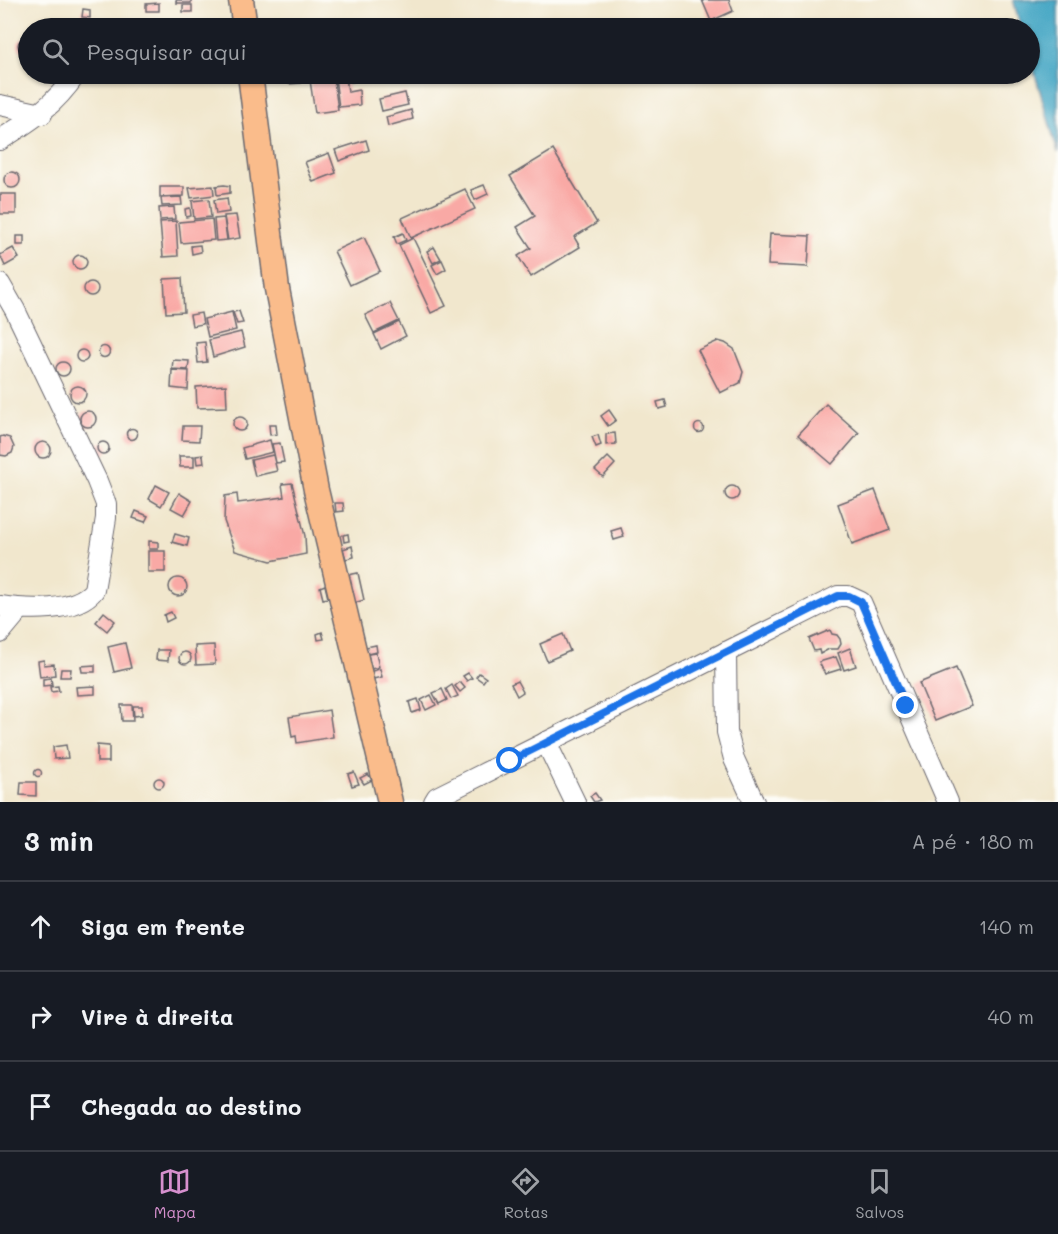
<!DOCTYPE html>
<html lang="pt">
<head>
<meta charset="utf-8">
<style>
	:root { --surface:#171b24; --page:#242831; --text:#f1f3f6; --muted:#9ea1a6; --line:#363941; --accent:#d690ce }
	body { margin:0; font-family:Mali,sans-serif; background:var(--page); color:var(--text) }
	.stop { position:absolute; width:18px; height:18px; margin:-14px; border:4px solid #1a73e8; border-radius:50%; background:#fff }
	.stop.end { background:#1a73e8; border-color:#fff; box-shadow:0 2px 6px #0008 }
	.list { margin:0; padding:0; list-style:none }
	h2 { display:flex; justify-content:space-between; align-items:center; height:78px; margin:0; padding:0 24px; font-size:26px }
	h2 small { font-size:20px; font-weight:400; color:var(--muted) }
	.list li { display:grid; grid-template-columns:39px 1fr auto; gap:18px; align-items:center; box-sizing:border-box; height:90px; padding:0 24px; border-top:2px solid var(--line) }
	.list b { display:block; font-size:22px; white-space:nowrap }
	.list em { font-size:20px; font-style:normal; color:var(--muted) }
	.icon { flex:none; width:33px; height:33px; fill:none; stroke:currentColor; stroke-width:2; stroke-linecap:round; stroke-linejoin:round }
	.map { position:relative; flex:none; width:1058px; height:802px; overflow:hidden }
	.search { position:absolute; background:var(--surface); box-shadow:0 2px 4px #0004; left:18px; right:18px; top:18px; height:66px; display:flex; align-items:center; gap:15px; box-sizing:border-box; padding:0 21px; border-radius:33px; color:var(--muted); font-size:22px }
	.sheet { height:348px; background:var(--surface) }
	nav { display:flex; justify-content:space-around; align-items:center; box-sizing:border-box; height:84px; border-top:2px solid var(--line); background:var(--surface); font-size:16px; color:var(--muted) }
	nav a { display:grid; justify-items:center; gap:3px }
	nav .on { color:var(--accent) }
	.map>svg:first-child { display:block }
	.water { fill:#46a7c5; stroke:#346480; stroke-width:1.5 }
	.building { fill:#f9a9a5 }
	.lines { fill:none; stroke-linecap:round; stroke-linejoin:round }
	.minor-casing { stroke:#6a676e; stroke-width:22 }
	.major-casing { stroke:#6a676e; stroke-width:27 }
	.minor { stroke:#fff; stroke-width:20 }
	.major { stroke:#fabc8b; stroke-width:24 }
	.route { stroke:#1a73e8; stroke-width:8 }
</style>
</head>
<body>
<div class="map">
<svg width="1058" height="802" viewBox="0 0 1058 802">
	<rect width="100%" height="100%" fill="#fdfcf7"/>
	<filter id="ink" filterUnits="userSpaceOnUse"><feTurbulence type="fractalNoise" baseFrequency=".0167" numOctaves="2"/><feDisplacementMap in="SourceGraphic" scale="12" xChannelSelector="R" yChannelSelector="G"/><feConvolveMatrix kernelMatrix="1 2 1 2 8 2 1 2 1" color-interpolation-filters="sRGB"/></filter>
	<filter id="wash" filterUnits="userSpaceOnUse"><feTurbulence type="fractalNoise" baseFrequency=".008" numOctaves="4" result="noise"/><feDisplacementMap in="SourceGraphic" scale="24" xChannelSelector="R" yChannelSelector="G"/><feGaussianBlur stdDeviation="1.35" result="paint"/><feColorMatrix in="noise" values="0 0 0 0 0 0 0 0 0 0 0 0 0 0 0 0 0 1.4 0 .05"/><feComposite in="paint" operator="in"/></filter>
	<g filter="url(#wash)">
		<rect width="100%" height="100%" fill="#f1e7cd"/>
		<path class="water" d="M1013 0H1058V153L1030 57V28H1021Z"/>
		<g id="blocks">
			<g class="building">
				<rect x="176" y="0" width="15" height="3"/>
				<path d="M702 0H729L733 11 711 21Z"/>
				<path d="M159 3V11H146V4Z"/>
				<rect x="183" y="5" width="9" height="7"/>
				<path d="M83 9 90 10V18L82 17Z"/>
				<path d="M620 21 624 28H611L610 26Z"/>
				<circle cx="24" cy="45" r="6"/>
				<path d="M288 74H300L301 83 289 84Z"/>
				<path d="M309 74H333L338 110 315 113Z"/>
				<path d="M350 74H371V79L351 82Z"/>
				<path d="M346 77 348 92 359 90 360 105 339 107 335 78Z"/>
				<path d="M405 93 408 105 382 111 379 99Z"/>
				<path d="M411 110 413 119 388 126 386 117Z"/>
				<path d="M366 140 369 150 339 161 335 150Z"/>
				<path d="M553 150 597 223 574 237 580 247 531 277 518 256 531 248 517 227 535 216 510 176Z"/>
				<path d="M329 153 336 173 313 182 305 162Z"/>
				<circle cx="12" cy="180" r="8"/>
				<path d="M224 185 230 186V193L217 195 216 186Z"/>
				<path d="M484 185 488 194 475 200 471 190Z"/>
				<path d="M213 186 214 195 191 198 189 188Z"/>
				<path d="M160 187H184V196L160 197Z"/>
				<path d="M465 189 475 209 411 238 402 218Z"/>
				<rect x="0" y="194" width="16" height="20"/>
				<path d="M181 197 182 205 162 206 161 198Z"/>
				<path d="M227 198 229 212 216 214 214 200Z"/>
				<path d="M209 199 211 217 194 219 192 201Z"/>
				<path d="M174 207 175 219 160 220 159 208Z"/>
				<path d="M190 208 191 216 186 217 185 209Z"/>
				<path d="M236 215 240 238 228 240 224 216Z"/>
				<path d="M224 218 227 240 216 241 214 219Z"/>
				<path d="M212 219 214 240 181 243 179 222Z"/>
				<path d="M176 221 178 256 163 257 160 222Z"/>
				<path d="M403 233 406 240 397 244 394 237Z"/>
				<path d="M770 234 810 236 808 267 768 265Z"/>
				<rect x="17" y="236" width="7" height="9"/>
				<path d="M364 237 380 271 350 285 334 251Z"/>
				<path d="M413 238 446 306 431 313 399 245Z"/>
				<path d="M200 245 201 252 192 254 191 246Z"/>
				<path d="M434 247 441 259 433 263 427 251Z"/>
				<path d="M13 248 19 258 5 266 0 255Z"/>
				<circle cx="80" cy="262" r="7"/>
				<path d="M442 260 446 269 437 274 432 265Z"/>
				<path d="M182 278 184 312 166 313 164 279Z"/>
				<circle cx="91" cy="289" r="7"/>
				<path d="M390 303 399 321 374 333 365 315Z"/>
				<path d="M239 311 243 323 237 324 233 312Z"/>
				<path d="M232 312 236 330 208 337 204 319Z"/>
				<path d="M201 313 203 324 192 326 190 315Z"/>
				<path d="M399 322 406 336 381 349 374 334Z"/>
				<path d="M241 332 245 347 213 357 209 340Z"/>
				<path d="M718 341 725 343 734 349 743 372 740 383 720 393 698 350Z"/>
				<path d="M205 342 207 362 198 363 196 343Z"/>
				<circle cx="104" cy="352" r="5.5"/>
				<circle cx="82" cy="356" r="6"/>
				<path d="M173 360 189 361 188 370 172 369Z"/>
				<circle cx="63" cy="369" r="7"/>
				<path d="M172 370 189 371 188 390 171 388Z"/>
				<path d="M226 385 227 407 197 408 196 387Z"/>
				<circle cx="78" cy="394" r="8"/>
				<path d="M665 400 667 407 659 409 657 402Z"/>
				<path d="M826 404 859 433 832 464 798 435Z"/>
				<path d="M609 410 616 420 608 426 601 416Z"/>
				<circle cx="88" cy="419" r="8"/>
				<circle cx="240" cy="424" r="7"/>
				<circle cx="699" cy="428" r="4.5"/>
				<path d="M269 425H276L277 434 270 435Z"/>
				<path d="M183 426H200L199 441 182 440Z"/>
				<circle cx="132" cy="434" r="5.5"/>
				<path d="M615 433 616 444 606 445V434Z"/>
				<path d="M598 435 601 445 596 447 592 437Z"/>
				<path d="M3 436 10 438 14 447 12 453 6 456 0 455V437Z"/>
				<path d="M270 440 273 452 245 459 242 448Z"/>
				<circle cx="43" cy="450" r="8"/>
				<circle cx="103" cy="448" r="6"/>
				<path d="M280 443 284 462 276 463 272 444Z"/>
				<path d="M203 455 204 463 197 464 196 456Z"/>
				<path d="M273 455 277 471 255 476 251 460Z"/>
				<path d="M179 456H194V467H180Z"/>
				<path d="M608 457 615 464 603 477 595 470Z"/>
				<path d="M292 483 305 536 306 554 271 561 235 551 224 521 225 496 237 494 238 503 284 497 282 484Z"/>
				<path d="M156 485 169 492 161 506 149 499Z"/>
				<circle cx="732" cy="493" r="7"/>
				<path d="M875 490 890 530 852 544 838 504Z"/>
				<path d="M179 493 192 501 184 515 171 508Z"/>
				<path d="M335 503H343L344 511 336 512Z"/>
				<path d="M136 511 148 516 145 522 133 518Z"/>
				<path d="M621 528 624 537 614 540 611 531Z"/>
				<path d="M175 534 189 538 187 546 172 542Z"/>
				<path d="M348 534 349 541 344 542 343 535Z"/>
				<path d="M149 541 158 542V549H149Z"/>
				<path d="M352 546 354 557 346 559 343 549Z"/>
				<rect x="148" y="551" width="17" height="21"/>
				<path d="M358 573 364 600 354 603 348 575Z"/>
				<circle cx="178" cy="587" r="9"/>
				<path d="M325 585 328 598 323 599 320 587Z"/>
				<path d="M104 612 115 621 107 631 96 622Z"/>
				<path d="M171 612 174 618 166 622 164 615Z"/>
				<path d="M830 630 832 634 837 635 840 639 841 644 838 649H829L820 654 819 650 814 651 809 639Z"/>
				<path d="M322 632 324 639 318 640 317 634Z"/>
				<path d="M563 634 570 651 547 661 540 644Z"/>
				<path d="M125 643 131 668 114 672 108 647Z"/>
				<path d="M214 645 215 664 196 665 195 646Z"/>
				<path d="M376 645 377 652 367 654 366 647Z"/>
				<path d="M850 648 856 666 844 670 838 653Z"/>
				<path d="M157 650H169L168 661 156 660Z"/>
				<circle cx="185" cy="658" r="6"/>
				<path d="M376 653 379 667 371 669 368 654Z"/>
				<path d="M836 657 841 669 825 674 819 662Z"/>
				<path d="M44 660V665L54 664 55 675 40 677 38 661Z"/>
				<path d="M95 665V672H82L81 666Z"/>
				<path d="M956 668 972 706 935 721 919 683Z"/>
				<path d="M61 669H71L70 677H60Z"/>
				<path d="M380 669 382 677 373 679 372 671Z"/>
				<path d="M468 673 472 678 467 681 463 676Z"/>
				<path d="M479 673 486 678 483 682 476 677Z"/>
				<path d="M51 678 52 685 43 686V679Z"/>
				<path d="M517 681 523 692 517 696 511 684Z"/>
				<path d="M460 682 465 688 460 692 455 686Z"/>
				<path d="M452 685 458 696 451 699 446 689Z"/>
				<path d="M58 686 59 691 51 692 50 687Z"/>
				<path d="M95 686V694L77 695 76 687Z"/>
				<path d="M442 689 447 700 439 704 433 693Z"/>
				<path d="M431 695 436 705 426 710 421 700Z"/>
				<path d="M418 699 421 710 412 713 409 702Z"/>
				<path d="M121 705H132L133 721H122Z"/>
				<path d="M133 706H142V715L134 716Z"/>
				<path d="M329 710 333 737 297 743 296 736 292 737 289 717Z"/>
				<path d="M66 745 68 758 54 759 53 747Z"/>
				<path d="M97 745 109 746V762H97Z"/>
				<circle cx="38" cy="773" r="3.5"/>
				<path d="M354 772 359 784 352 786 348 774Z"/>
				<path d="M368 774 372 780 364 784 360 778Z"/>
				<circle cx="159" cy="783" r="5"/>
				<path d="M21 782H36V796L20 795Z"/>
				<path d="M595 793 600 800 594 802 590 796Z"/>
			</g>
		</g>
	</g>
	<g filter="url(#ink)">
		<use href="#blocks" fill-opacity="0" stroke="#6a676e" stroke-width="1.5"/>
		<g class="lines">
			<g class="minor-casing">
				<g id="minor">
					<path d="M0 105 42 114"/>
					<path d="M0 140C33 119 54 106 76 74"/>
					<path d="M0 284 15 310 97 481 106 504V518L94 590C76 613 27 610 0 606"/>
					<path d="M0 633 20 609"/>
					<path d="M726 652 727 732 734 759 754 802"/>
					<path d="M546 742 575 802"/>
					<path d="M434 802 437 797 838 596H848L861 602 948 802"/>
				</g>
			</g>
			<g class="major-casing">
				<g id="major">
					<path d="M241 0 245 28"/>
					<path d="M250 74 277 289 316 490 390 802"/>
				</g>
			</g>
			<use href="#minor" class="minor"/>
			<use href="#major" class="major"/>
		</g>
	</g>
	<g class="lines" filter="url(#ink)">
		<path class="route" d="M510 761 838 596H849L861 602 906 706"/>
	</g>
</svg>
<div class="stop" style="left:510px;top:761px"></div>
<div class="stop end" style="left:906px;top:706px"></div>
<div class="search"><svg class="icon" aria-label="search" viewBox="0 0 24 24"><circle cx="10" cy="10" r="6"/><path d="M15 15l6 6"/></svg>Pesquisar aqui</div>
</div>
<section class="sheet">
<h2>3 min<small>A pé · 180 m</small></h2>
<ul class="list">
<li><svg class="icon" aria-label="ahead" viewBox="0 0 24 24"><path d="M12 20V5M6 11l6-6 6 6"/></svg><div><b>Siga em frente</b></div><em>140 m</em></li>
<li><svg class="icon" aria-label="right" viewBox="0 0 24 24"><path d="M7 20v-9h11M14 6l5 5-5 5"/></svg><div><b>Vire à direita</b></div><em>40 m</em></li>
<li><svg class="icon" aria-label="arrive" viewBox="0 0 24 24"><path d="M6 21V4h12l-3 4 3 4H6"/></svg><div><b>Chegada ao destino</b></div></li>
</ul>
</section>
<nav>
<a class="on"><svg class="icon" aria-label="map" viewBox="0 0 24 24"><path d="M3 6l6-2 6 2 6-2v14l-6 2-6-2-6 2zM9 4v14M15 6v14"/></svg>Mapa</a>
<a><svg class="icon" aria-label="directions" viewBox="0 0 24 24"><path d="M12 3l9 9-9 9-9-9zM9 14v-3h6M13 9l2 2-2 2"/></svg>Rotas</a>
<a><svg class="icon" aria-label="saved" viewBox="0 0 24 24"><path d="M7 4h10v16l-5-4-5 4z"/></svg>Salvos</a>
</nav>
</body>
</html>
